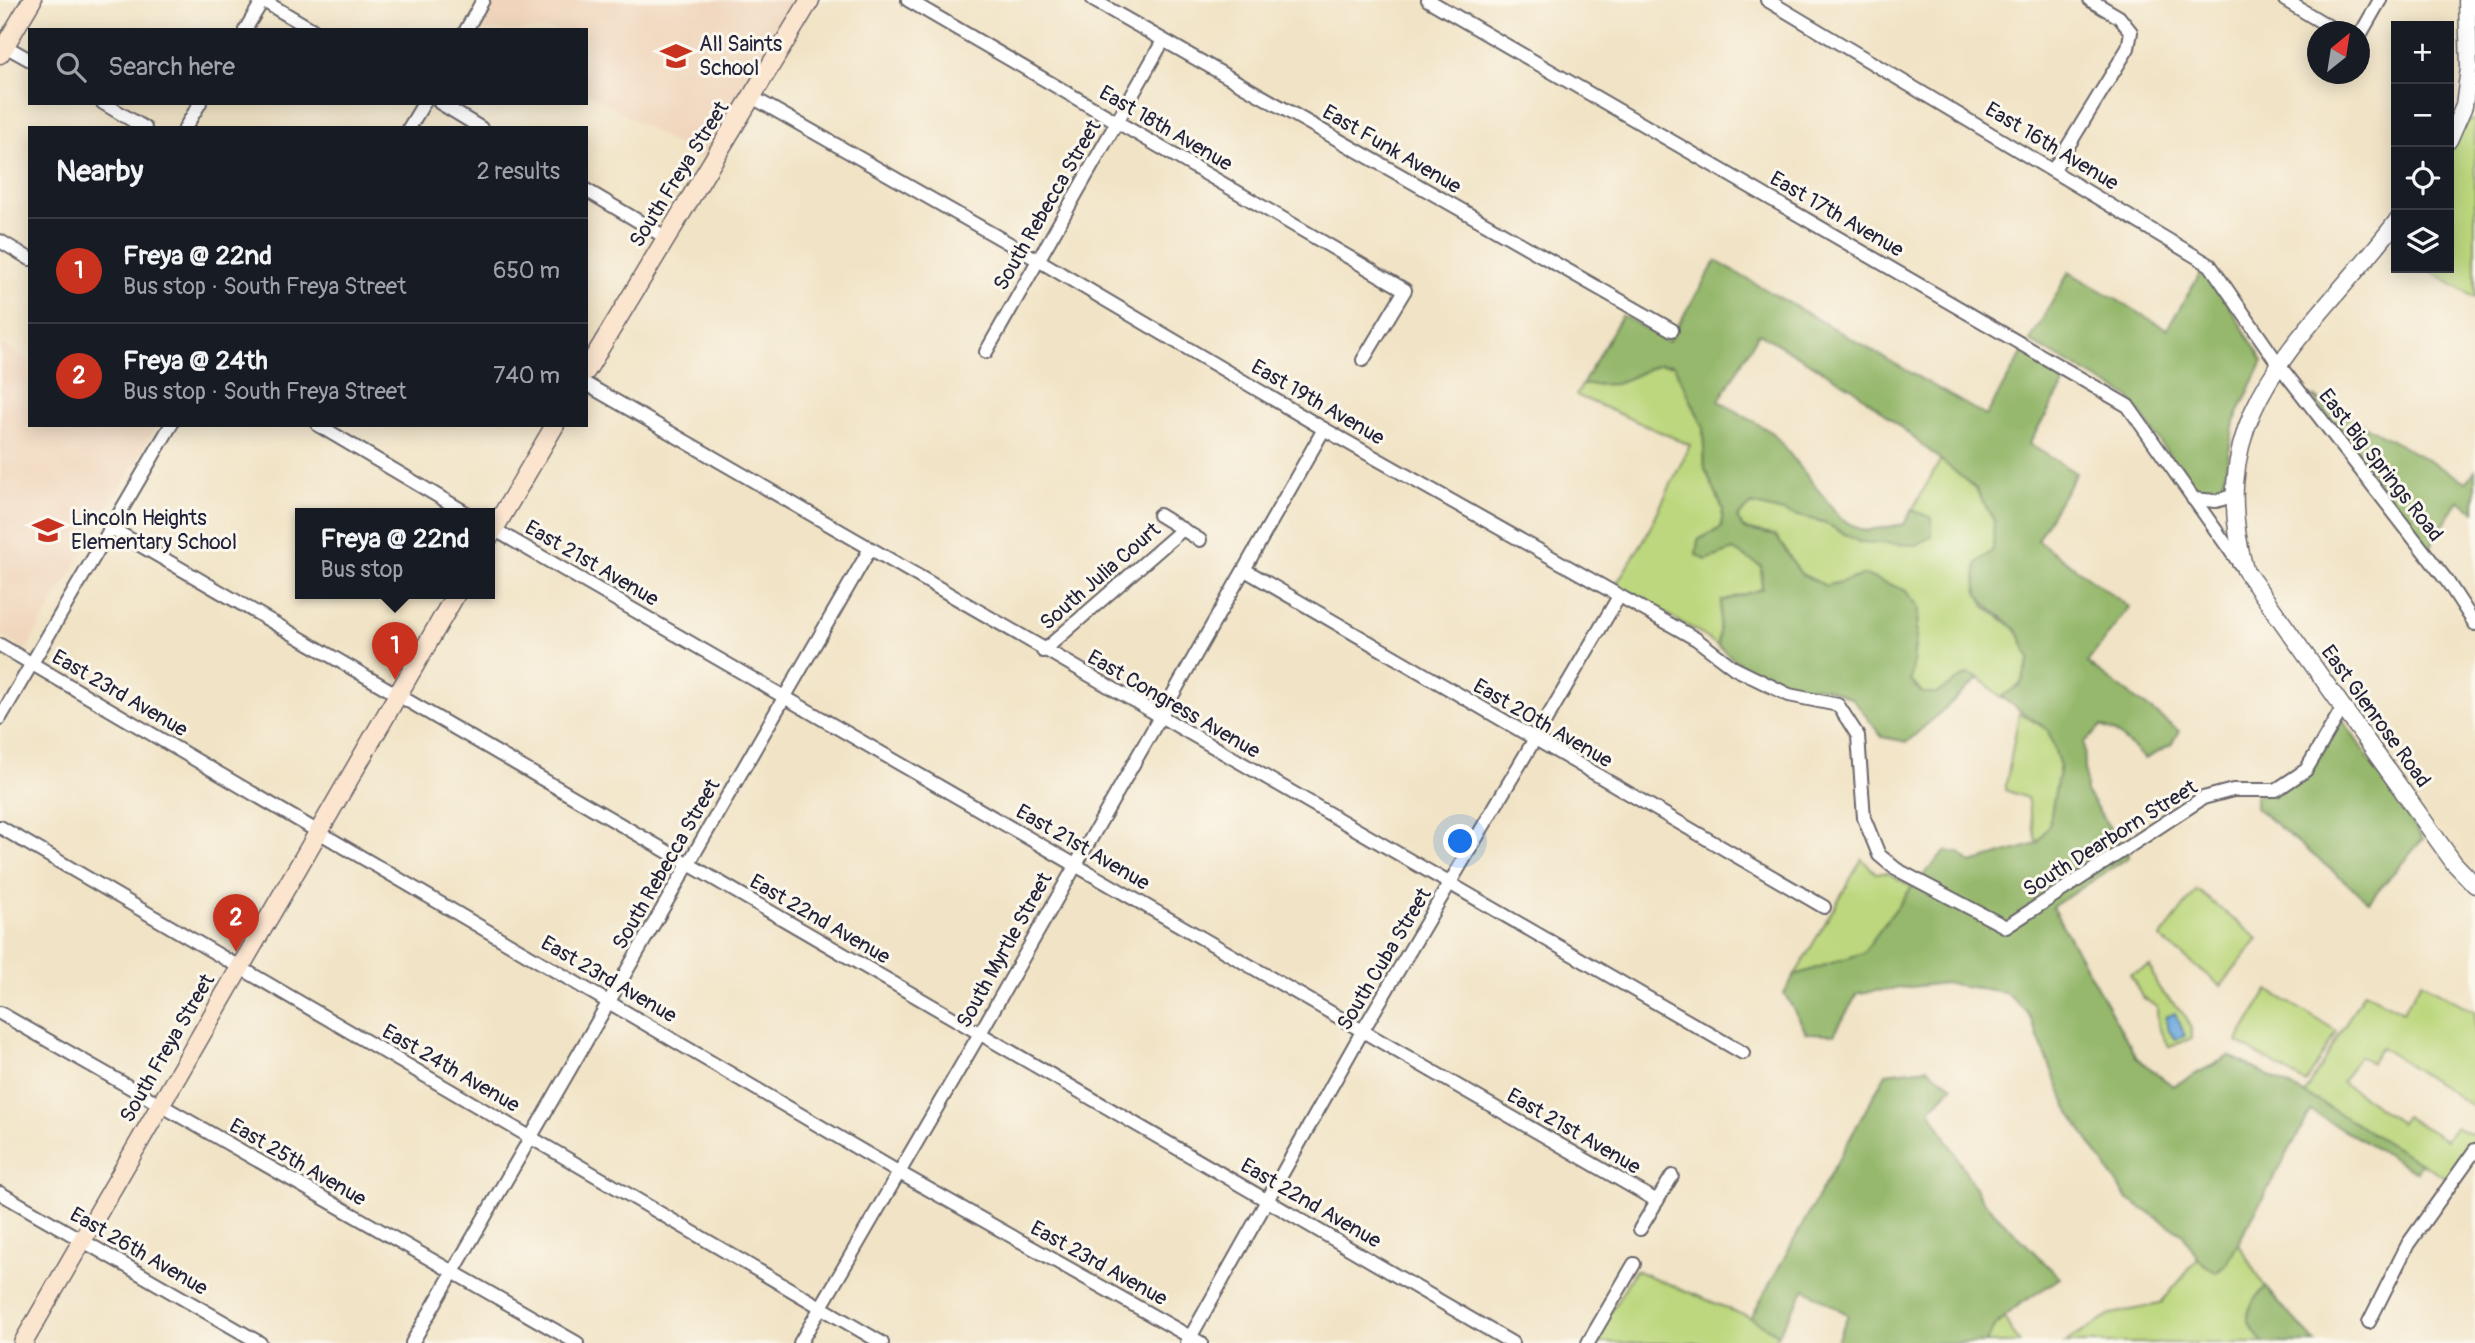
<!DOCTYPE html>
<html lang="en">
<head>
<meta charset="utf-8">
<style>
	:root { --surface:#171b24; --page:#242831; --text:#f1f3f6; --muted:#9ea1a6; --line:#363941; --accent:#c8321e }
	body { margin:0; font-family:Pangolin,sans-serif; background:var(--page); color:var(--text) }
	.controls { position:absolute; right:21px; top:21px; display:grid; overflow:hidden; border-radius:0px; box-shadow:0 4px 18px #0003 }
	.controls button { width:63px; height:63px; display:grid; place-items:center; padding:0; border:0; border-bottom:2px solid var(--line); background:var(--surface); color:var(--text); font:35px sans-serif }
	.compass { position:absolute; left:2307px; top:21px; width:63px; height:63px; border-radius:50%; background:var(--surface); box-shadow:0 4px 18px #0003; rotate:30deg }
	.you { position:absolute; left:1461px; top:842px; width:24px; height:24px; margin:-18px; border:5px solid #fff; border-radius:50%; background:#1a73e8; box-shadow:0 0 0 10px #1a73e833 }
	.badge { display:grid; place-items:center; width:46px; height:46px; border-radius:50%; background:var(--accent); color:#fff; font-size:23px; font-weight:700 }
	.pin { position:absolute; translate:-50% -58px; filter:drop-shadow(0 2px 4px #0008) }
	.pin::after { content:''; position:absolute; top:37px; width:24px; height:21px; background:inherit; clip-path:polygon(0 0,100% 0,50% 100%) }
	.popup { position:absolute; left:295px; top:508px; width:200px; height:91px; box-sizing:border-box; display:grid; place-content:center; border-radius:0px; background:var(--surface); filter:drop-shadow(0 2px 5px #0005); font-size:23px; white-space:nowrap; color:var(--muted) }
	.popup b { font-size:26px; color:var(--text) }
	.popup::after { content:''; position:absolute; left:50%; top:100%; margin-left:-14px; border:14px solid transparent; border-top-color:var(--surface) }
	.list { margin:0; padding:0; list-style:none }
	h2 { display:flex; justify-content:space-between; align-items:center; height:91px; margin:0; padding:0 28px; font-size:30px }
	h2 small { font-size:23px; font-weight:400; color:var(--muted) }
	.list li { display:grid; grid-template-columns:46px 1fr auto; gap:21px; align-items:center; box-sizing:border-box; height:105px; padding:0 28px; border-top:2px solid var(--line) }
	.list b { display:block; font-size:26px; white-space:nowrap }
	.list p { margin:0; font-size:23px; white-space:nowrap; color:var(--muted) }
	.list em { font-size:23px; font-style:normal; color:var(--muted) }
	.icon { flex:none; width:38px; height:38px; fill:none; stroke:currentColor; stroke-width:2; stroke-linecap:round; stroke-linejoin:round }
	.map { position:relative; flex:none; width:2475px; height:1343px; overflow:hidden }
	.search { position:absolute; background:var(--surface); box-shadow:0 4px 18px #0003; left:28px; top:28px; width:560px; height:77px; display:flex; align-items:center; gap:18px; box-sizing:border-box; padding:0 24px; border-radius:0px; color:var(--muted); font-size:26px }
	.panel { position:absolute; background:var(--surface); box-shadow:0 4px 18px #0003; left:28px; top:126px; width:560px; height:301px; border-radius:0px }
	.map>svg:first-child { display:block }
	.built { fill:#f0d5bc }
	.green { fill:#bcd77d; stroke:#6f7c5c; stroke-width:2 }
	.forest { fill:#95b86c; stroke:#5c6d54; stroke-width:2 }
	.water { fill:#6da9de; stroke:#48668c; stroke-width:2 }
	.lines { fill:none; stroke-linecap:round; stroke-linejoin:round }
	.minor-casing { stroke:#6a666b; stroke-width:16 }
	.tertiary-casing { stroke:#6a666b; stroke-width:19 }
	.secondary-casing { stroke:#6a666b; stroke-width:21 }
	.minor { stroke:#fff; stroke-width:12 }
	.tertiary { stroke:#fff; stroke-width:16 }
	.secondary { stroke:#fbe5cf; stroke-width:18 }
	.labels { text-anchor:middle; stroke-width:6; stroke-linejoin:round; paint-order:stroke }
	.poi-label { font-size:21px; fill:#22223b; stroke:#fbf7ec; text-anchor:start }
	.street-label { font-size:21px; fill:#22223b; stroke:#fbf7ec }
</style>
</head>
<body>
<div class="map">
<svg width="2475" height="1343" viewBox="0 0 2475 1343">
	<rect width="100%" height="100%" fill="#fbf7ec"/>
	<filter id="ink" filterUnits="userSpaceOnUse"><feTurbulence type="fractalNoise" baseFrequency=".0143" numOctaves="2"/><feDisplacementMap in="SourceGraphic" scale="14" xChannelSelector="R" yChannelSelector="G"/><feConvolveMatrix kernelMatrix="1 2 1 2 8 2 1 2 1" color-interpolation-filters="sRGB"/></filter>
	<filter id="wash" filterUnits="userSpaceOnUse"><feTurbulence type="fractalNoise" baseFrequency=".00686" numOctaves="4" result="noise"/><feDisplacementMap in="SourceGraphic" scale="28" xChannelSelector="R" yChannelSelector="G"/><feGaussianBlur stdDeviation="1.57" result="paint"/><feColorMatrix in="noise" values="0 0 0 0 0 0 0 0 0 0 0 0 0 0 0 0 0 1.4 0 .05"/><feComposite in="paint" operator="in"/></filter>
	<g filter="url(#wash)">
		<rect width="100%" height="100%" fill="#f1e3c5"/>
		<g class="built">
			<path d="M489 0H800L703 160 586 92V30H481L474 26Z"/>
			<path d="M0 344 30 362V425H157L26 650 0 635Z"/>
		</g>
		<g class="green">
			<path d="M2472 120 2475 121V298L2425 268H2449V151L2463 124Z"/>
			<path d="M1659 364 1674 365 1703 426 1705 469 1723 509 1721 528 1698 540 1706 560 1733 550 1761 566 1762 589 1722 601 1718 646 1697 631 1615 586 1645 538 1690 445 1576 395 1582 385 1616 384Z"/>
			<path d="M1941 459 1976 489 1994 521 1993 550 1977 563 1984 606 2017 630 2030 659 2021 684 2001 697 1979 678 1968 674 1937 693H1923L1911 681 1919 607 1865 575 1826 586 1801 574 1776 536 1744 529 1736 518 1752 504 1823 522 1859 542 1932 519 1912 510Z"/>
			<path d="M2019 713 2048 730 2060 766 2049 825 2037 844 2027 798 2005 790Z"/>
			<path d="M1862 859 1876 873H1888L1912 887 1863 953 1795 975Z"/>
			<path d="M2197 890 2258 939 2221 986 2160 938Z"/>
			<path d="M2150 966C2153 974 2156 986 2162 992 2176 1008 2191 1013 2192 1038L2170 1047C2160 1035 2157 1023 2157 1007L2142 997 2130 974Z"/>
			<path d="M2421 982 2475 1012V1108L2381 1047 2371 1063 2359 1056 2342 1082 2400 1123 2405 1116 2446 1140 2455 1127 2475 1136V1142L2450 1180 2305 1094 2364 992 2403 1012Z"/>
			<path d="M2268 990 2337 1031 2306 1083 2237 1042Z"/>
			<path d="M2238 1243 2265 1287C2245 1313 2241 1316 2263 1343H2065L2111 1314 2160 1304 2198 1259 2216 1273 2227 1263Z"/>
			<path d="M1635 1270 1751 1318 1778 1334 1773 1343H1598L1594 1341Z"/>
			<path d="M2004 1318 2020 1343H1986L1990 1331Z"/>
		</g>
		<g class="forest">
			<path d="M1716 261 1986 416 2023 352 2067 379 2029 444 2076 473 2037 540 2129 607 2087 663 2179 731 2171 745 2145 759 2114 731 2101 726 2084 743 2086 792 2129 857 2052 907 2137 1058 2173 1086 2230 1056 2318 1101 2421 1163 2417 1172 2311 1111 2227 1263 2216 1273 2198 1259 2183 1234 2127 1199 2069 1111 2027 1011 2004 992 1945 983 1858 993 1834 1034 1807 1033 1784 993 1795 975 1863 953 1912 887 1946 851 1959 853 1971 863 2037 844 2049 825 2060 766 2048 730 2001 697 2021 684 2030 659C2026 650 2022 636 2015 629 1990 603 1971 607 1977 563L1993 550 1994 520 1976 489 1854 389 1759 333 1719 401 1773 433 1842 520 1864 531 1904 524 1912 510 1932 518V536L1917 545 1859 542 1823 522 1752 504 1737 518 1744 529 1776 536 1801 574 1826 586 1865 575 1905 590 1919 607 1911 681 1922 693H1937L1968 674 1979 678 1907 742 1882 737 1853 699 1826 688 1788 686 1749 671 1718 646 1721 601 1762 589 1761 566 1733 550 1706 560 1696 555 1698 540 1721 528 1723 509 1705 469 1703 426 1674 365 1659 364 1616 384 1582 385 1622 315 1668 342Z"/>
			<path d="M2205 266 2263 361 2234 422 2224 481 2215 493 2193 490 2129 397 2030 341 2069 272 2167 329Z"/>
			<path d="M2312 396 2467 482 2475 470V511L2459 501 2428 549Z"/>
			<path d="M2342 719 2423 839 2369 901 2256 808V795C2307 794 2319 757 2342 719Z"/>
			<path d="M1927 1068 1953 1086 1930 1110 1982 1200 2060 1278C2036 1295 1995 1314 1986 1343H1836L1848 1315 1805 1289 1778 1334 1751 1318 1886 1073Z"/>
			<path d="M2265 1287 2316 1343H2263C2241 1316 2245 1313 2265 1287Z"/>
		</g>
		<path class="water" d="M2175 1013 2185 1036 2176 1039 2169 1031 2166 1017Z"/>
	</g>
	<g filter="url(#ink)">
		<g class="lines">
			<g class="minor-casing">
				<g id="minor">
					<path d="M262 0 313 30"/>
					<path d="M908 0 1405 290 1363 360"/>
					<path d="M1093 0 1672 330"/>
					<path d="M1428 0 2128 406 2244 570"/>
					<path d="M1767 0 2210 265 2279 365 2447 581 2475 624"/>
					<path d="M2285 0 2338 32"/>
					<path d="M245 30 263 0"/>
					<path d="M466 30 483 0"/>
					<path d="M2360 35 2380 0"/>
					<path d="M5 46 30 60"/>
					<path d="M752 97 1038 260 1324 429 1696 639 1734 668 1789 695 1838 705 1858 736 1864 818 1879 855 1896 869 2006 927 2203 798 2233 790H2276L2306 770 2343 707"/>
					<path d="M103 103 145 128"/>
					<path d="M440 103 481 128"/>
					<path d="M185 128 200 103"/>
					<path d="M409 128 424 103"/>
					<path d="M2054 169 2128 48 2131 32 2119 17 2090 0"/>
					<path d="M586 190 665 237"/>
					<path d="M0 241 30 259"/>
					<path d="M986 352 1163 41"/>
					<path d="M586 384 1743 1053"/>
					<path d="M318 425 468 514"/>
					<path d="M2193 499 2216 501 2232 496"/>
					<path d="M1159 515 1200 540"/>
					<path d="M109 527 1512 1343"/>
					<path d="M490 527 1657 1201"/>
					<path d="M1245 570 1824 907"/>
					<path d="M0 645 898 1172 1201 1343"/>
					<path d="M1043 651 1183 529"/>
					<path d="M0 718 171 425"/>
					<path d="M0 827 882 1343"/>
					<path d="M0 1013 577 1343"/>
					<path d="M0 1193 260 1343"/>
					<path d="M1640 1229 1672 1176"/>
					<path d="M2369 1322 2408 1244 2475 1150"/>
					<path d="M412 1343 870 549"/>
					<path d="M800 1343 979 1035 1324 429"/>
					<path d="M1187 1343 1363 1030 1618 598"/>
					<path d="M1588 1343 1634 1264"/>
				</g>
			</g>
			<g class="tertiary-casing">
				<g id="tertiary">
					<path d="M2449 140 2464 106 2469 68 2467 0"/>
					<path d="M2396 222C2307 339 2201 405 2245 570L2454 863 2475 885"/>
				</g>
			</g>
			<g class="secondary-casing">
				<g id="secondary">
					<path d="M0 54 32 0"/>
					<path d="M586 371 810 0"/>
					<path d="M490 536 555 425"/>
					<path d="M23 1343 456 594"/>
				</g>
			</g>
			<use href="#minor" class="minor"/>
			<use href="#tertiary" class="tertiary"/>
			<use href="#secondary" class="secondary"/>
		</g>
	</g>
	<defs>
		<g id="school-bare" transform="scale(2.415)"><path d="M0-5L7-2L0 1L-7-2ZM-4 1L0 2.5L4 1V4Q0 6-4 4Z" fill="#c8321e" stroke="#fbf7ec" stroke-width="2.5" paint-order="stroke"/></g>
	</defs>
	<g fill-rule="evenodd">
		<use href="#school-bare" x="676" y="56"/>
		<use href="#school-bare" x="48" y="530"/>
	</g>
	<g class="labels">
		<g class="poi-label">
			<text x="699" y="51">All Saints<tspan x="699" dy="24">School</tspan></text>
			<text x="71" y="525">Lincoln Heights<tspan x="71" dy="24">Elementary School</tspan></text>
		</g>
		<g class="street-label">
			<text transform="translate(1166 128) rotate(30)" y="7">East 18th Avenue</text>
			<text transform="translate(2052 146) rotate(31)" y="7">East 16th Avenue</text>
			<text transform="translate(1392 149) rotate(30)" y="7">East Funk Avenue</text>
			<text transform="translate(679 174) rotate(-58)" y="7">South Freya Street</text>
			<text transform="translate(1047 205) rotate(-60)" y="7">South Rebecca Street</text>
			<text transform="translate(1837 214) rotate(30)" y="7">East 17th Avenue</text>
			<text transform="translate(1318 402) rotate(30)" y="7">East 19th Avenue</text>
			<text transform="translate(2381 465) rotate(52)" y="7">East Big Springs Road</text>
			<text transform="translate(592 563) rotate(30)" y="7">East 21st Avenue</text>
			<text transform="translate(1100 576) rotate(-41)" y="7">South Julia Court</text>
			<text transform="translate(120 693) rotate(30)" y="7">East 23rd Avenue</text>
			<text transform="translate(1174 704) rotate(30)" y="7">East Congress Avenue</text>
			<text transform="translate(2376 716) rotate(54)" y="7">East Glenrose Road</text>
			<text transform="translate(1543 723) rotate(30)" y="7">East 20th Avenue</text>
			<text transform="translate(2110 838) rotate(-32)" y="7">South Dearborn Street</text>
			<text transform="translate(1083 847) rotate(30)" y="7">East 21st Avenue</text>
			<text transform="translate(666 864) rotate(-60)" y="7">South Rebecca Street</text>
			<text transform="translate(820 919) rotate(30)" y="7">East 22nd Avenue</text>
			<text transform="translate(1004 950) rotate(-61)" y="7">South Myrtle Street</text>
			<text transform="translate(1384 959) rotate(-59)" y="7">South Cuba Street</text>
			<text transform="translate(609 979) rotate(30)" y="7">East 23rd Avenue</text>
			<text transform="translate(167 1048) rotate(-60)" y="7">South Freya Street</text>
			<text transform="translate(451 1068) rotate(30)" y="7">East 24th Avenue</text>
			<text transform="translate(1574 1131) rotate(30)" y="7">East 21st Avenue</text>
			<text transform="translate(298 1162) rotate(30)" y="7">East 25th Avenue</text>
			<text transform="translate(1311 1203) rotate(30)" y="7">East 22nd Avenue</text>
			<text transform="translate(139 1251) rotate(30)" y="7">East 26th Avenue</text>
			<text transform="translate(1099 1263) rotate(29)" y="7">East 23rd Avenue</text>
		</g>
	</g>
</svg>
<div class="controls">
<button>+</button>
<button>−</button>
<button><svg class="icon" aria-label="locate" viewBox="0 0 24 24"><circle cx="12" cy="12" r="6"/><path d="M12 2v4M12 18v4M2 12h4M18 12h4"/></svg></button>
<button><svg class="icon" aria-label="layers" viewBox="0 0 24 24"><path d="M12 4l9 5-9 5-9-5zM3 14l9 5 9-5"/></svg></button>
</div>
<svg class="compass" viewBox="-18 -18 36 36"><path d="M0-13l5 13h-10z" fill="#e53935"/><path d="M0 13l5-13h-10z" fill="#9ea1a6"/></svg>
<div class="you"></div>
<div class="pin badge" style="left:395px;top:680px">1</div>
<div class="popup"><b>Freya @ 22nd</b>Bus stop</div>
<div class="pin badge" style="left:236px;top:952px">2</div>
<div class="search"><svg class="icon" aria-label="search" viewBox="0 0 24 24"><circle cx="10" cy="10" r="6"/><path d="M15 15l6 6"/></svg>Search here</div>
<section class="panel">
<h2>Nearby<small>2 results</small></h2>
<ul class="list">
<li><span class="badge">1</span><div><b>Freya @ 22nd</b><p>Bus stop · South Freya Street</p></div><em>650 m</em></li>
<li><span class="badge">2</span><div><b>Freya @ 24th</b><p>Bus stop · South Freya Street</p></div><em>740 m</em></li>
</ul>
</section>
</div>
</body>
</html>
